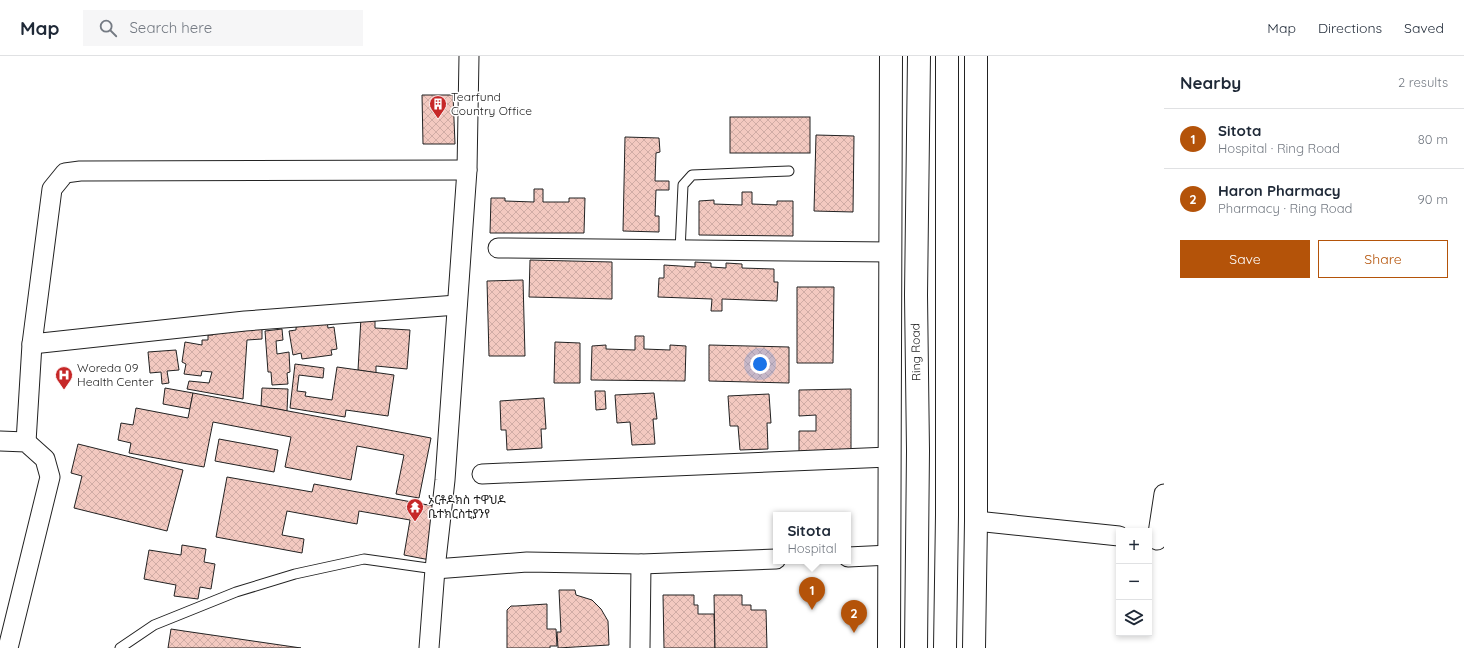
<!DOCTYPE html>
<html lang="en">
<head>
<meta charset="utf-8">
<style>
	:root { --surface:#fff; --page:#f6f6f7; --text:#1f2937; --muted:#747a83; --line:#e0e1e3; --accent:#b45309 }
	body { margin:0; font-family:Quicksand,"Noto Sans Ethiopic",sans-serif; background:var(--page); color:var(--text) }
	.controls { position:absolute; right:12px; bottom:12px; display:grid; overflow:hidden; border-radius:0px; box-shadow:0 2px 6px #0003 }
	.controls button { width:36px; height:36px; display:grid; place-items:center; padding:0; border:0; border-bottom:1px solid var(--line); background:var(--surface); color:var(--text); font:20px sans-serif }
	.you { position:absolute; left:760px; top:308px; width:14px; height:14px; margin:-10px; border:3px solid #fff; border-radius:50%; background:#1a73e8; box-shadow:0 0 0 6px #1a73e833 }
	.badge { display:grid; place-items:center; width:26px; height:26px; border-radius:50%; background:var(--accent); color:#fff; font-size:13px; font-weight:700 }
	.pin { position:absolute; translate:-50% -33px; filter:drop-shadow(0 1px 2px #0008) }
	.pin::after { content:''; position:absolute; top:21px; width:14px; height:12px; background:inherit; clip-path:polygon(0 0,100% 0,50% 100%) }
	.popup { position:absolute; left:773px; top:456px; width:78px; height:52px; box-sizing:border-box; display:grid; place-content:center; border-radius:0px; background:var(--surface); filter:drop-shadow(0 1px 3px #0005); font-size:13px; white-space:nowrap; color:var(--muted) }
	.popup b { font-size:15px; color:var(--text) }
	.popup::after { content:''; position:absolute; left:50%; top:100%; margin-left:-8px; border:8px solid transparent; border-top-color:var(--surface) }
	.list { margin:0; padding:0; list-style:none }
	h2 { display:flex; justify-content:space-between; align-items:center; height:52px; margin:0; padding:0 16px; font-size:17px }
	h2 small { font-size:13px; font-weight:400; color:var(--muted) }
	.list li { display:grid; grid-template-columns:26px 1fr auto; gap:12px; align-items:center; box-sizing:border-box; height:60px; padding:0 16px; border-top:1px solid var(--line) }
	.list b { display:block; font-size:15px; white-space:nowrap }
	.list p { margin:0; font-size:13px; white-space:nowrap; color:var(--muted) }
	.list em { font-size:13px; font-style:normal; color:var(--muted) }
	.actions { display:flex; gap:8px; padding:12px 16px }
	.actions a { flex:1; padding:9px 0; border:1px solid var(--accent); border-radius:0px; text-align:center; font-size:14px; color:var(--accent) }
	.actions .main { background:var(--accent); color:#fff }
	.icon { flex:none; width:22px; height:22px; fill:none; stroke:currentColor; stroke-width:2; stroke-linecap:round; stroke-linejoin:round }
	.map { position:relative; flex:none; width:1164px; height:592px; overflow:hidden }
	header { display:flex; align-items:center; gap:24px; box-sizing:border-box; height:56px; padding:0 20px; background:var(--surface); border-bottom:1px solid var(--line) }
	header strong { font-size:19px }
	nav { display:flex; gap:22px; margin-inline-start:auto; font-size:14px }
	.search { width:280px; height:36px; background:var(--page); display:flex; align-items:center; gap:10px; box-sizing:border-box; padding:0 14px; border-radius:0px; color:var(--muted); font-size:15px }
	main { display:flex }
	aside { flex:1; background:var(--surface) }
	.map>svg:first-child { display:block }
	.building { fill:url(#building-cross-hatch); stroke:#222 }
	.lines { fill:none; stroke-linecap:round; stroke-linejoin:round }
	.lane-casing { stroke:#222; stroke-width:11 }
	.street-casing { stroke:#222; stroke-width:21 }
	.primary-casing { stroke:#222; stroke-width:24 }
	.highway-casing { stroke:#222; stroke-width:24 }
	.lane { stroke:#fff; stroke-width:9 }
	.street { stroke:#fff; stroke-width:19 }
	.primary { stroke:#fff; stroke-width:22 }
	.highway { stroke:#fff; stroke-width:22 }
	.labels { text-anchor:middle; stroke-width:3; stroke-linejoin:round; paint-order:stroke }
	.poi-label { font-size:12px; fill:#222; stroke:#fff; text-anchor:start }
	.street-label { font-size:12px; fill:#222; stroke:#fff }
</style>
</head>
<body>
<header>
<strong>Map</strong>
<div class="search"><svg class="icon" aria-label="search" viewBox="0 0 24 24"><circle cx="10" cy="10" r="6"/><path d="M15 15l6 6"/></svg>Search here</div>
<nav><a>Map</a><a>Directions</a><a>Saved</a></nav>
</header>
<main>
<div class="map">
<svg width="1164" height="592" viewBox="0 0 1164 592">
	<defs>
		<pattern id="building-cross-hatch" width="8" height="8" patternUnits="userSpaceOnUse"><rect width="8" height="8" fill="#f3c9c0"/><path d="M0 0l8 8M0 8l8-8" fill="none" stroke="#d0aca5"/></pattern>
	</defs>
	<rect width="100%" height="100%" fill="#fff"/>
	<g class="building">
		<path d="M422 39H453L455 88H423Z"/>
		<rect x="730" y="61" width="80" height="36"/>
		<path d="M816 79 854 80 853 156 814 155Z"/>
		<path d="M625 81 659 82 660 96 656 97 655 125H669V134H656L655 160H659V176L623 175Z"/>
		<path d="M534 133H543V146H569V142H585L584 177H490L491 142H505V145L534 146Z"/>
		<path d="M742 136H752V148L777 149V145H793V180L699 179V145L714 144V148L742 149Z"/>
		<path d="M530 204 612 206V243L529 241Z"/>
		<path d="M695 206 711 207V211L726 212V207L742 208V212L774 213V226H778L777 245 722 243V255H711L712 243 658 241 659 222H664V209L695 211Z"/>
		<path d="M523 224 525 300H489L487 225Z"/>
		<path d="M797 231H834L833 307H797Z"/>
		<path d="M361 262H375V272L410 274 407 313 376 310V317L358 314Z"/>
		<path d="M327 266 328 272 334 271 337 293 331 294 332 299 302 303 301 297 293 299 289 275 296 274V271Z"/>
		<path d="M262 268V283L247 284 243 343 187 333 189 325 209 327 212 316 202 315 201 320 184 318 186 308 182 306 185 286 202 289V284H208V279H213V272Z"/>
		<path d="M282 273 283 284 276 285 277 298 289 296 290 316 287 317 288 328 272 329 271 316H268L265 275Z"/>
		<path d="M635 280H644V293L670 294V289L686 290 685 325 591 324 592 290 606 289V293L635 294Z"/>
		<path d="M555 286 580 287V327H554Z"/>
		<path d="M709 289 789 291V327L709 325Z"/>
		<path d="M176 294 179 314 167 315 169 327 162 328 161 316 150 317 148 296Z"/>
		<path d="M295 308 324 312 323 322 299 319 297 335 306 336 305 340 332 344 337 311 394 319 388 360 346 354 345 361 290 352Z"/>
		<path d="M165 332 193 337 190 353 163 348Z"/>
		<path d="M262 332 288 333 287 355 261 350Z"/>
		<path d="M851 333V399L799 400V375H816V359L799 360V334Z"/>
		<path d="M595 335H605L606 353 596 354Z"/>
		<path d="M193 337 431 382 419 442 396 438 404 399 357 390 351 424 285 411 291 381 213 366 204 411 129 397 131 387 118 384 121 367 133 369 136 352 188 362Z"/>
		<path d="M654 337 657 363H653L655 388 632 389 630 366 617 367 615 339Z"/>
		<path d="M769 338 771 367H767L768 393 740 394 738 370H730L728 340Z"/>
		<path d="M544 342 546 373H541L542 392 507 394 506 374H501L500 345Z"/>
		<path d="M219 383 278 394 274 416 215 405Z"/>
		<path d="M78 388 183 414 167 475 74 452 82 420 71 417Z"/>
		<path d="M227 421 312 436 314 428 439 451 430 504 404 499 410 464 359 455 357 468 287 455 282 479 304 483 302 497 216 481Z"/>
		<path d="M182 489 206 493 204 506 215 508 211 533 200 531 198 543 174 540 176 529 144 523 149 494 181 499Z"/>
		<path d="M559 534H575L576 539 592 544 601 553 608 565 609 589 558 592 557 576H561Z"/>
		<path d="M663 539H694V549H698V558H714L715 592H664Z"/>
		<path d="M714 539H742V549H751V554H766L767 592H715Z"/>
		<path d="M547 548V573H556L557 590H550V592H507V554L511 550H516Z"/>
		<path d="M171 573 184 575 301 592H168Z"/>
	</g>
	<g class="lines">
		<g class="lane-casing">
			<g id="lane">
				<path d="M680 195 683 129 692 119 789 115"/>
				<path d="M120 592 154 569 236 536 295 518 364 503 435 513"/>
			</g>
		</g>
		<g class="street-casing">
			<g id="street">
				<path d="M498 192 891 196"/>
				<path d="M32 288 245 265 457 249"/>
				<path d="M0 385 26 386 45 403 50 421 8 592"/>
				<path d="M26 386 32 288 52 133 65 117 80 115 467 114"/>
				<path d="M482 418 889 401"/>
				<path d="M976 465 1119 480"/>
				<path d="M1157 484 1164 438"/>
				<path d="M848 501 890 499"/>
				<path d="M435 513 527 506 641 508 776 503"/>
				<path d="M429 592 435 513 445 424 467 114 469 0"/>
				<path d="M640 592 641 508"/>
			</g>
		</g>
		<g class="primary-casing">
			<g id="primary">
				<path d="M889 592 891 0"/>
				<path d="M974 592 976 465V0"/>
			</g>
		</g>
		<g class="highway-casing">
			<g id="highway">
				<path d="M916 592 918 395 916 239 919 0"/>
				<path d="M945 592 947 459V0"/>
			</g>
		</g>
		<use href="#lane" class="lane"/>
		<use href="#street" class="street"/>
		<use href="#primary" class="primary"/>
		<use href="#highway" class="highway"/>
	</g>
	<defs>
		<g id="building-pin" transform="scale(0.9)"><path d="M0 17L-7.5 6A9.5 9.5 0 1 1 7.5 6Z" fill="#c62828" stroke="#fff"/><path d="M-4-6H4V6H1V3H-1V6H-4ZM-2.5-4.3h1.7v1.8h-1.7ZM.8-4.3h1.7v1.8H.8ZM-2.5-1h1.7V.8h-1.7ZM.8-1h1.7V.8H.8Z" fill="#fff"/></g>
		<g id="hospital-pin" transform="scale(0.9)"><path d="M0 17L-7.5 6A9.5 9.5 0 1 1 7.5 6Z" fill="#c62828" stroke="#fff"/><path d="M-5-5h3v3.5h4V-5h3V5h-3V1.5h-4V5h-3Z" fill="#fff"/></g>
		<g id="temple-pin" transform="scale(0.9)"><path d="M0 17L-7.5 6A9.5 9.5 0 1 1 7.5 6Z" fill="#c62828" stroke="#fff"/><path d="M0-6L5-2H3V0L6.5 2.5H4V6H1.5V3h-3V6H-4V2.5H-6.5L-3 0V-2H-5Z" fill="#fff"/></g>
	</defs>
	<g fill-rule="evenodd">
		<use href="#building-pin" x="438" y="48"/>
		<use href="#hospital-pin" x="64" y="319"/>
		<use href="#temple-pin" x="415" y="451"/>
	</g>
	<g class="labels">
		<g class="poi-label">
			<text x="451" y="45">Tearfund<tspan x="451" dy="14">Country Office</tspan></text>
			<text x="77" y="316">Woreda 09<tspan x="77" dy="14">Health Center</tspan></text>
			<text x="428" y="448">ኦርቶዶክስ ተዋህዶ<tspan x="428" dy="14">ቤተክርስቲያንየ</tspan></text>
		</g>
		<g class="street-label">
			<text transform="translate(916 296) rotate(-91)" y="4">Ring Road</text>
		</g>
	</g>
</svg>
<div class="controls">
<button>+</button>
<button>−</button>
<button><svg class="icon" aria-label="layers" viewBox="0 0 24 24"><path d="M12 4l9 5-9 5-9-5zM3 14l9 5 9-5"/></svg></button>
</div>
<div class="you"></div>
<div class="pin badge" style="left:812px;top:554px">1</div>
<div class="popup"><b>Sitota</b>Hospital</div>
<div class="pin badge" style="left:854px;top:577px">2</div>
</div>
<aside>
<h2>Nearby<small>2 results</small></h2>
<ul class="list">
<li><span class="badge">1</span><div><b>Sitota</b><p>Hospital · Ring Road</p></div><em>80 m</em></li>
<li><span class="badge">2</span><div><b>Haron Pharmacy</b><p>Pharmacy · Ring Road</p></div><em>90 m</em></li>
</ul>
<div class="actions"><a class="main">Save</a><a>Share</a></div>
</aside>
</main>
</body>
</html>
